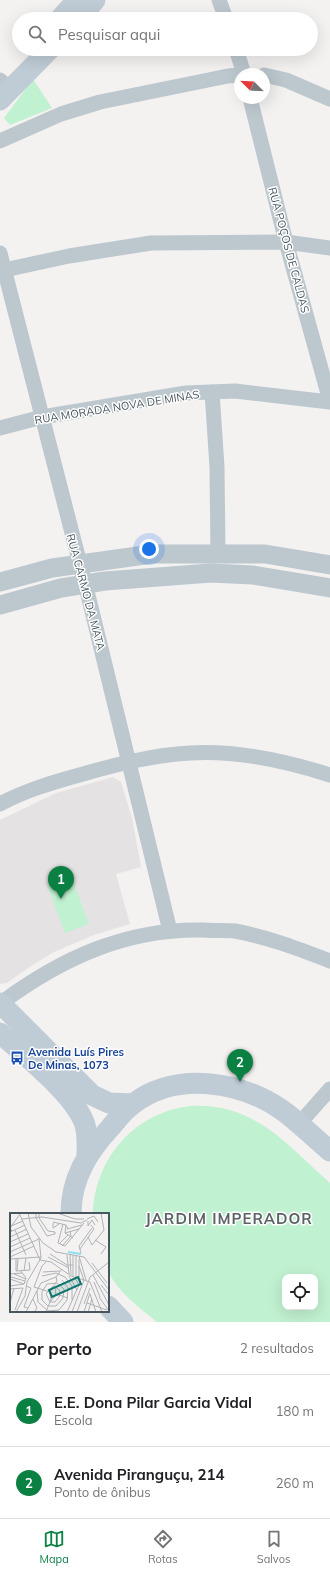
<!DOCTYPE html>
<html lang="pt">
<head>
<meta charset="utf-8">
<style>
	:root { --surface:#fff; --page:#f6f6f6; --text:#202124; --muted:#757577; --line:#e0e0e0; --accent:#0b8043 }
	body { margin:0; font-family:Mulish,sans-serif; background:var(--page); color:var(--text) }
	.controls { position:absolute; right:12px; bottom:12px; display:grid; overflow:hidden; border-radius:8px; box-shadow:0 4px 16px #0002 }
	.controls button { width:36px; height:36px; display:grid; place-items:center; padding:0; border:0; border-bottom:1px solid var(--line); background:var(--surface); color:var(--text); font:20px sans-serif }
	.compass { position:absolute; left:234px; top:68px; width:36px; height:36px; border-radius:50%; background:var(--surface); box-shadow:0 4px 16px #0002; rotate:294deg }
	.you { position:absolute; left:149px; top:549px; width:14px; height:14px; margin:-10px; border:3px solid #fff; border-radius:50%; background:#1a73e8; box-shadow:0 0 0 6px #1a73e833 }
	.badge { display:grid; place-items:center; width:26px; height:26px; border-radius:50%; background:var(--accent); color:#fff; font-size:13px; font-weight:700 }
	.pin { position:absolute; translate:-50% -33px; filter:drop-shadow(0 1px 2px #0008) }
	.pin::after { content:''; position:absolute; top:21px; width:14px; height:12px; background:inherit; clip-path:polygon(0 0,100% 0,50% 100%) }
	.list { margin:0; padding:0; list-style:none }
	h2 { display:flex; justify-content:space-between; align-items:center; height:52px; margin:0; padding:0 16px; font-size:17px }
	h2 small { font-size:13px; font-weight:400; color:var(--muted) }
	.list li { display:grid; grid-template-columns:26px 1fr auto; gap:12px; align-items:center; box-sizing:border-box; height:72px; padding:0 16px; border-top:1px solid var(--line) }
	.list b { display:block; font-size:15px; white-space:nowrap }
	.list p { margin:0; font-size:13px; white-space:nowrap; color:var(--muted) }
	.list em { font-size:13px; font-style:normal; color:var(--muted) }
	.icon { flex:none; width:22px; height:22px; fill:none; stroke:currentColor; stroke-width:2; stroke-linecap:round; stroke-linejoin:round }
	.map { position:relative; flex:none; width:330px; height:1322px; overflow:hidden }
	.search { position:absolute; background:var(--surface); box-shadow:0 4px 16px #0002; left:12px; right:12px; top:12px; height:44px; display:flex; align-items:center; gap:10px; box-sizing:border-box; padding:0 14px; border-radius:22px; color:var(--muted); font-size:15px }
	.sheet { height:196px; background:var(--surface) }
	nav { display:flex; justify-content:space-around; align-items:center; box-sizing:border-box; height:56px; border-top:1px solid var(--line); background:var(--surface); font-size:11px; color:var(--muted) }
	nav a { display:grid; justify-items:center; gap:2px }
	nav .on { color:var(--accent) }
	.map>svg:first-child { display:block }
	.education { fill:#e5e2e4 }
	.green { fill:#c0f1d0; fill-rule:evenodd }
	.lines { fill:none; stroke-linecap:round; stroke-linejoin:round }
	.minor { stroke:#bcc7ce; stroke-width:15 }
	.tertiary { stroke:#bcc7ce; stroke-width:19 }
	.secondary { stroke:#bfcbd5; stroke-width:21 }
	.labels { text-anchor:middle; stroke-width:3; stroke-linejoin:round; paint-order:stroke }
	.street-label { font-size:11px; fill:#48565f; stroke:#fff }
	.transit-label { font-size:11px; font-weight:bold; fill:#164399; stroke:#fff; text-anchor:start }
	.district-label { font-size:15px; font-weight:bold; letter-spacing:1px; fill:#5d6267; stroke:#fff }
	.inset-river { fill:none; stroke:#8ce1ef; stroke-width:2 }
	.inset-road { fill:none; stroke:#afb3b7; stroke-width:1 }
	.view { fill:#0f766e; fill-opacity:0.15; stroke:#0f766e; stroke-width:2 }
	.inset-edge { fill:none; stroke:#48565f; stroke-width:2 }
</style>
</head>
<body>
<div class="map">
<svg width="330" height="1322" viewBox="0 0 330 1322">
	<rect width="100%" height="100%" fill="#f4f1f1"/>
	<path class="education" d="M113 777 121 782 132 818 141 867 116 874 130 924 94 935 54 952 31 966 7 983 0 984V820L56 793Z"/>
	<g class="green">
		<path d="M33 79 52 108 10 125 4 118Z"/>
		<path d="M71 876 89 924 65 933 47 885Z"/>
		<path d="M191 1106C255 1103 286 1144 330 1183V1322H157C140 1308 116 1291 108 1270 105 1260 108 1226 108 1214L93 1213C95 1158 135 1112 191 1106ZM285 1277H315V1307H285Z"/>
	</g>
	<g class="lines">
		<g class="minor">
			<path d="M219 0 226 19"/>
			<path d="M236 49 244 74"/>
			<path d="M264 75 286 80 330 99"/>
			<path d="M0 80 10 89"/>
			<path d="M250 98 286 242 330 401"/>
			<path d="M0 141 61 114 100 102 228 76 240 75"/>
			<path d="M0 253 89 599 170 931"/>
			<path d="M0 271 69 256 151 243 286 242 330 248"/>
			<path d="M212 392 217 467 218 553"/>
			<path d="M0 428 42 417 186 393 235 391 330 402"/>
			<path d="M0 804C26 790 54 782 83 774 118 764 153 755 190 753 236 750 286 761 330 775"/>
			<path d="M1 1003C62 958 127 928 204 930 214 931 225 930 235 931 268 937 299 949 330 961"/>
			<path d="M299 1124 330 1089"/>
		</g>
		<g class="tertiary">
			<path d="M0 582 52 568 152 554H265L330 565"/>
			<path d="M0 605 61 588 105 581 211 573 253 575 330 588"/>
		</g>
		<g class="secondary">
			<path d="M60 19 77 0"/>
			<path d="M79 19 95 0"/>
			<path d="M0 100 50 49"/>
			<path d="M0 1003 92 1095 109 1103 132 1104"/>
			<path d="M0 1033C24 1055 76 1095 85 1125 88 1135 87 1146 87 1156"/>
			<path d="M71 1214C71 1179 87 1153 110 1128 117 1120 124 1110 133 1104 176 1071 240 1081 282 1110 299 1122 314 1138 330 1151"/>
			<path d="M108 1306 123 1322"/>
		</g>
	</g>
	<defs>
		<g id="bus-bare" transform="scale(1.08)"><path d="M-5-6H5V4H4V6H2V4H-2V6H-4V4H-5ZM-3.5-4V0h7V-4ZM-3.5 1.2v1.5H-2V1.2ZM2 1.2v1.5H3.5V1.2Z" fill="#1a4fb4" stroke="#fff" stroke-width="2.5" paint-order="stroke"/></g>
	</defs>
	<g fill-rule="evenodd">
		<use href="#bus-bare" x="17" y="1058"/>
	</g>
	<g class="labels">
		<g class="street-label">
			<text transform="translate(289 250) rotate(75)" y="4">RUA POÇOS DE CALDAS</text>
			<text transform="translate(117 407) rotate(-9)" y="4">RUA MORADA NOVA DE MINAS</text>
			<text transform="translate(86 592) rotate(75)" y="4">RUA CARMO DA MATA</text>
		</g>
		<g class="transit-label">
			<text x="28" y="1056">Avenida Luís Pires<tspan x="28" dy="13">De Minas, 1073</tspan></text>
		</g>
		<g class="district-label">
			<text x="229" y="1224">JARDIM IMPERADOR</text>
		</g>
	</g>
	<g transform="translate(10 1213)">
		<rect width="99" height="99" fill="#f4f1f1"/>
		<path class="inset-river" d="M58 39 71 41"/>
		<path class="inset-road" d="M9 0 30 47 41 49 61 63 80 69 92 99M18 0 21 14 33 30 46 39 74 44 99 77M26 0V5L37 23 45 21V19L38 18 29 5V0M47 0 65 6H74M12 6 32 4 71 10 77 7M77 6 84 3 88 9M78 8V13L82 7 85 12M43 9 56 12 58 16M43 10V15L49 11M53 11 48 30 55 33 74 10M56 12 55 20 63 25M1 13 13 8M57 16 72 12M5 17 16 42M2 18 0 15 10 1M0 19 15 12M55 20 69 16M0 24 17 16M78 24 82 32 94 17 91 0M85 27 96 34 91 41M0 29 18 21M49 31 58 22M52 33 61 23 60 18M0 34 20 25M70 36 84 16 81 12M0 39 29 26M71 40 69 33 82 15M40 41 57 52H63M57 42 59 61M60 42 61 62M63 42V63M66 43V64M69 43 76 67M0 44 24 33M38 44 59 55M0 46 31 44M6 46V58L20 57 19 49M69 46V65M36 49 32 53 24 74 40 79M82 50 97 70M7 58 8 46M14 58 16 45M33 59 50 58M0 61 12 60M4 61 16 66M83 62 99 92M32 63 46 60 55 64 62 73V87M59 63 67 77M1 64 15 68M0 66 14 71M84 69 90 84M91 72 99 82M0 73 14 71 16 65 10 57M16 73 21 75 14 94 18 95M0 76 13 75 5 97M27 78 28 89 37 97M46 81 58 85M80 81 86 99M89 84 99 98M23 86 27 95 25 98M41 88 45 83 46 74M40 89 36 81 43 73M40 89H45L49 84 50 78 46 74M0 90 4 75M77 90 97 97M74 91 80 75M38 93 32 87V79L37 71 47 70M39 93H46L53 85 54 76 47 70M37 98 49 97 57 87 58 75 52 67M6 99 15 83 17 69 31 45 29 25M16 99 31 70 46 64M36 99 41 86 40 79 47 68 46 64 52 56M57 99 69 72 65 65M62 99 74 67 69 53M67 99 80 64 99 49M74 99 80 80M78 99 82 86"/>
		<path class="view" d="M68 64 71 71 42 84 39 77Z"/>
		<rect width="99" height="99" class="inset-edge"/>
	</g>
</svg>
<div class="controls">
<button><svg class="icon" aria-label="locate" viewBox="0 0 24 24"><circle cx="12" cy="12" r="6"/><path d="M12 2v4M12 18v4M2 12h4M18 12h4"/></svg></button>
</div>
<svg class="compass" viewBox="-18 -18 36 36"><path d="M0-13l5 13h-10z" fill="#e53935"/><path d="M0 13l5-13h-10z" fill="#757577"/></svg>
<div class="you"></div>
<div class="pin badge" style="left:61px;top:899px">1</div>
<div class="pin badge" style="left:240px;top:1082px">2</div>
<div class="search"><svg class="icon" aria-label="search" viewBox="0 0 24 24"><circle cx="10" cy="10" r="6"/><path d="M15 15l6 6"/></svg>Pesquisar aqui</div>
</div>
<section class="sheet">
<h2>Por perto<small>2 resultados</small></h2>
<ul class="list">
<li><span class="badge">1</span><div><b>E.E. Dona Pilar Garcia Vidal</b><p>Escola</p></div><em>180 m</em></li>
<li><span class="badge">2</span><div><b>Avenida Piranguçu, 214</b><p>Ponto de ônibus</p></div><em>260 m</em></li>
</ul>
</section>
<nav>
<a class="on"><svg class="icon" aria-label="map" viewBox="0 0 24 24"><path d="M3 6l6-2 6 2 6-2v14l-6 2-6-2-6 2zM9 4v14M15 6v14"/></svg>Mapa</a>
<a><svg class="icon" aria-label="directions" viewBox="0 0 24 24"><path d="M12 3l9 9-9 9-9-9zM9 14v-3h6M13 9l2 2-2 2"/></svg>Rotas</a>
<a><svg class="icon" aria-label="saved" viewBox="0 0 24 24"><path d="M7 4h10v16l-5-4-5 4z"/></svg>Salvos</a>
</nav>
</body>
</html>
